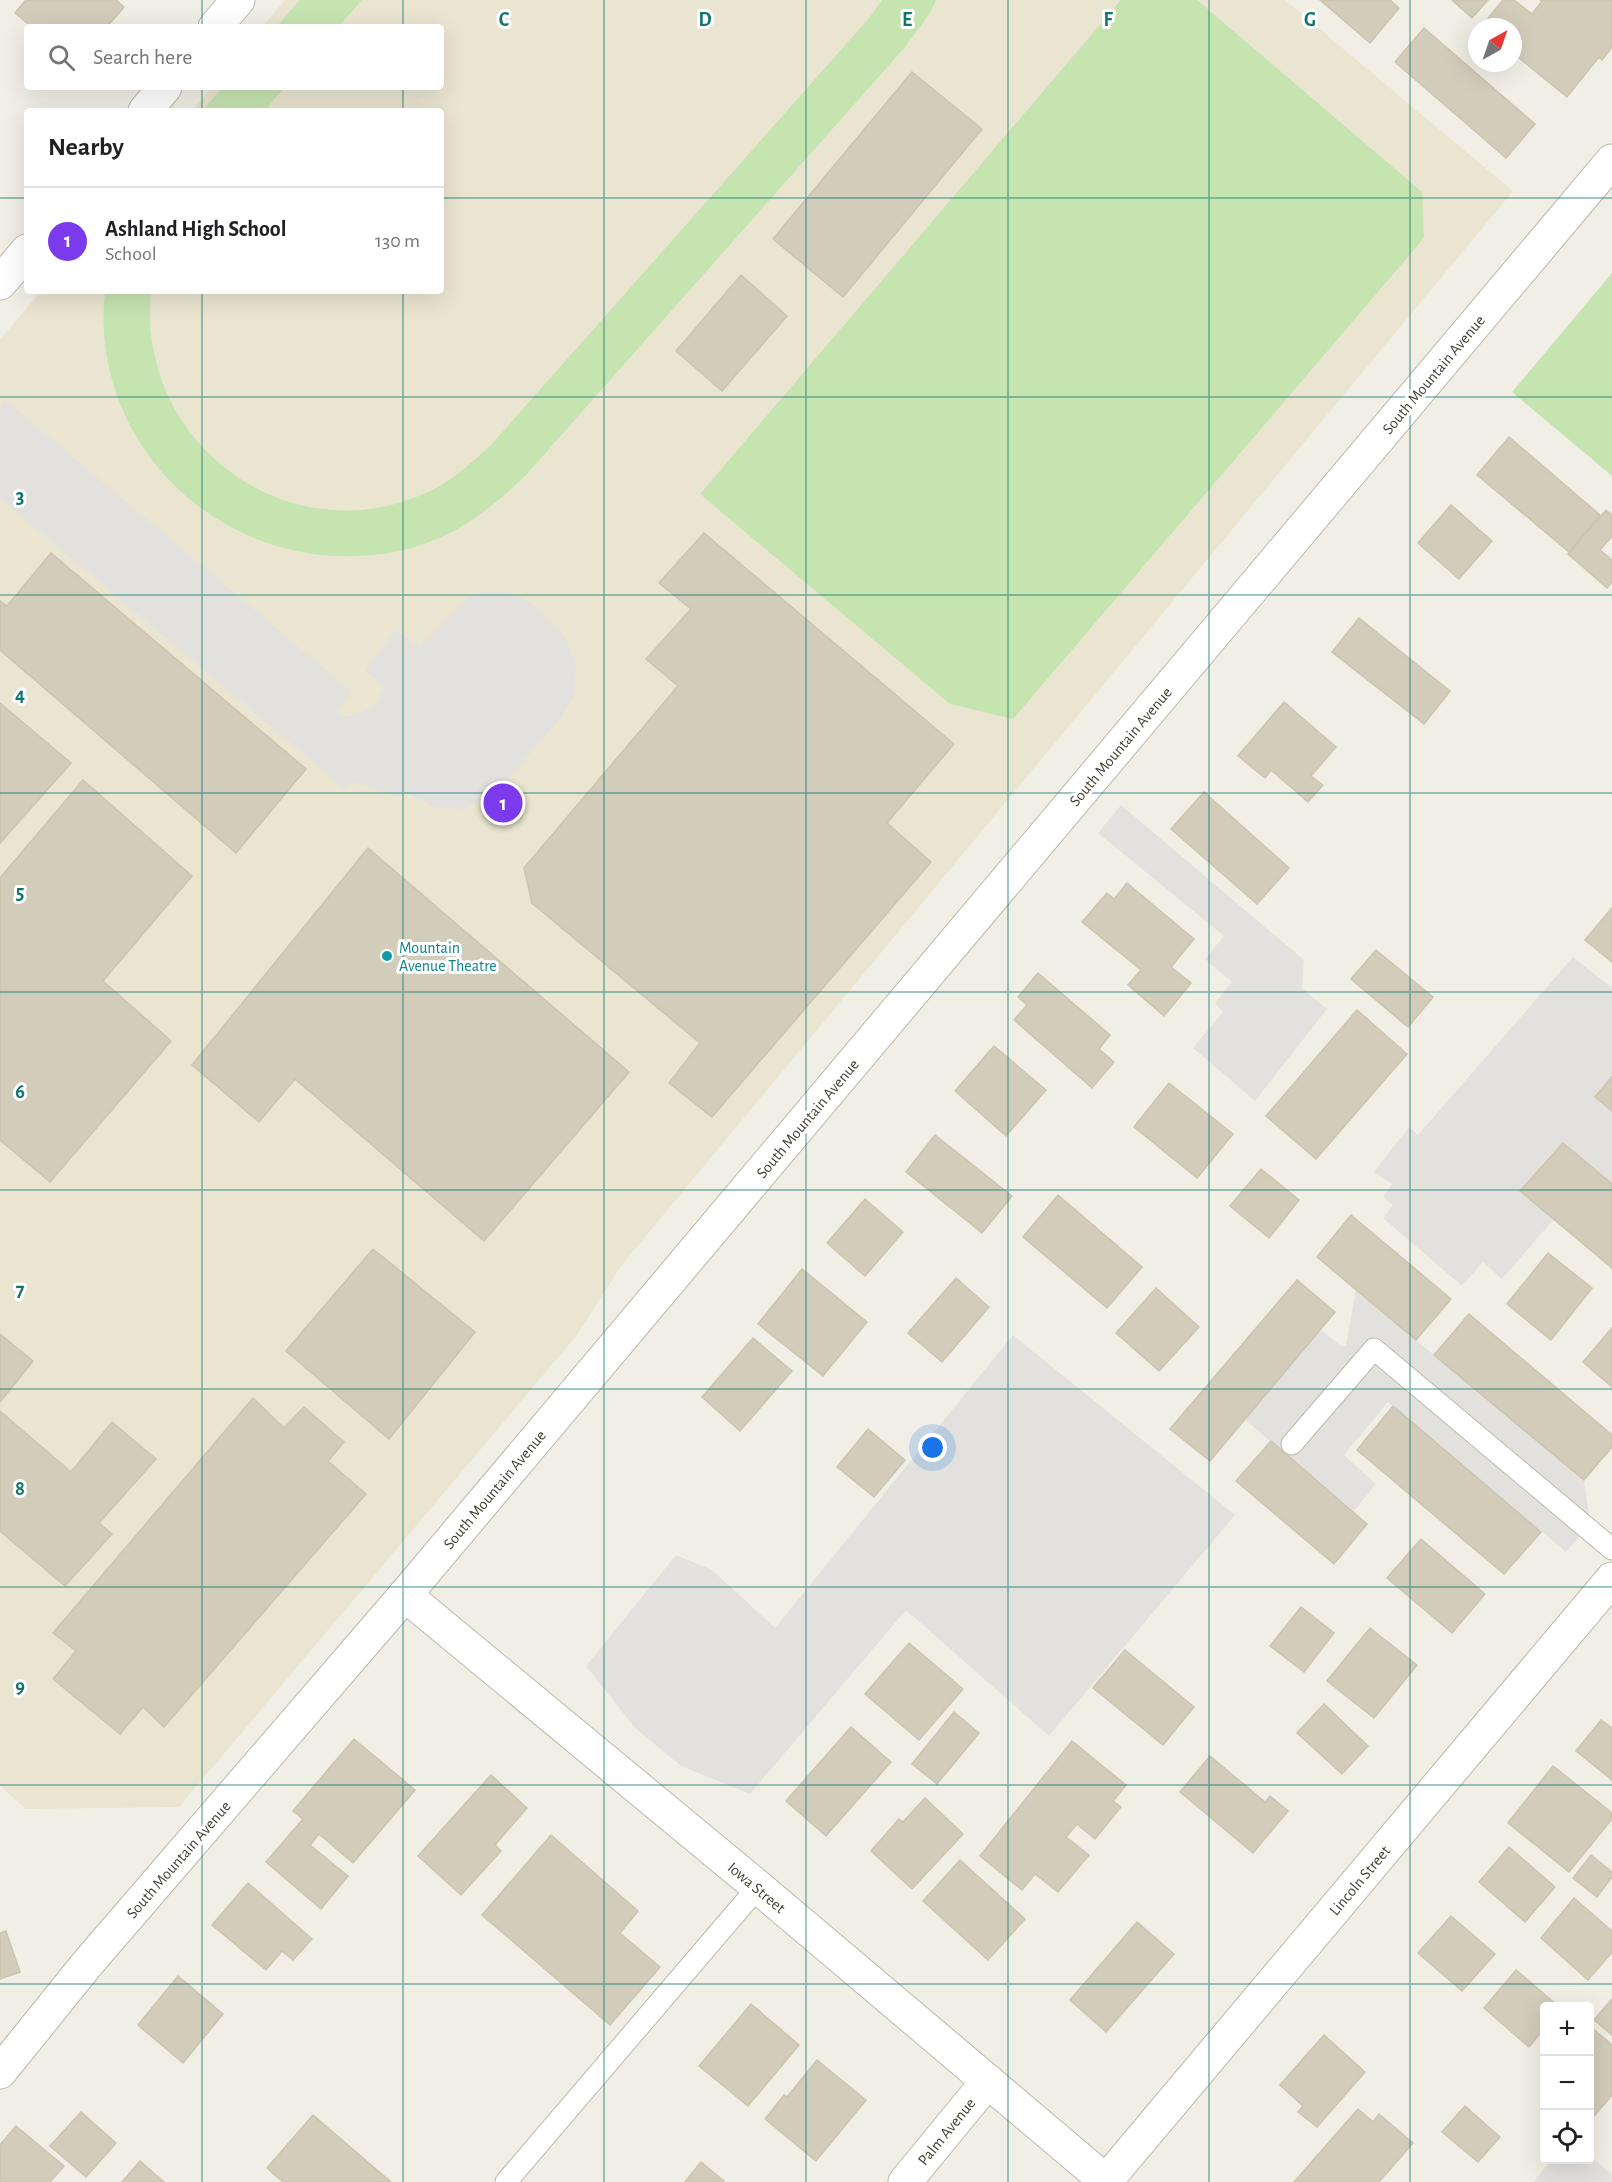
<!DOCTYPE html>
<html lang="en">
<head>
<meta charset="utf-8">
<style>
	:root { --surface:#fff; --page:#f6f6f6; --text:#202124; --muted:#757577; --line:#e0e0e0; --accent:#7c3aed }
	body { margin:0; font-family:"Alegreya Sans",sans-serif; background:var(--page); color:var(--text) }
	.controls { position:absolute; right:18px; bottom:18px; display:grid; overflow:hidden; border-radius:6px; box-shadow:0 6px 24px #0002 }
	.controls button { width:54px; height:54px; display:grid; place-items:center; padding:0; border:0; border-bottom:2px solid var(--line); background:var(--surface); color:var(--text); font:30px sans-serif }
	.compass { position:absolute; left:1468px; top:18px; width:54px; height:54px; border-radius:50%; background:var(--surface); box-shadow:0 6px 24px #0002; rotate:40deg }
	.you { position:absolute; left:933px; top:1448px; width:21px; height:21px; margin:-15px; border:4px solid #fff; border-radius:50%; background:#1a73e8; box-shadow:0 0 0 9px #1a73e833 }
	.badge { display:grid; place-items:center; width:39px; height:39px; border-radius:50%; background:var(--accent); color:#fff; font-size:20px; font-weight:700 }
	.pin { position:absolute; translate:-50% -50%; border:3px solid #fff; box-shadow:0 2px 6px #0006 }
	.list { margin:0; padding:0; list-style:none }
	h2 { display:flex; justify-content:space-between; align-items:center; height:78px; margin:0; padding:0 24px; font-size:26px }
	h2 small { font-size:20px; font-weight:400; color:var(--muted) }
	.list li { display:grid; grid-template-columns:39px 1fr auto; gap:18px; align-items:center; box-sizing:border-box; height:108px; padding:0 24px; border-top:2px solid var(--line) }
	.list b { display:block; font-size:22px; white-space:nowrap }
	.list p { margin:0; font-size:20px; white-space:nowrap; color:var(--muted) }
	.list em { font-size:20px; font-style:normal; color:var(--muted) }
	.icon { flex:none; width:33px; height:33px; fill:none; stroke:currentColor; stroke-width:2; stroke-linecap:round; stroke-linejoin:round }
	.map { position:relative; flex:none; width:1612px; height:2182px; overflow:hidden }
	.search { position:absolute; background:var(--surface); box-shadow:0 6px 24px #0002; left:24px; top:24px; width:420px; height:66px; display:flex; align-items:center; gap:15px; box-sizing:border-box; padding:0 21px; border-radius:6px; color:var(--muted); font-size:22px }
	.panel { position:absolute; background:var(--surface); box-shadow:0 6px 24px #0002; left:24px; top:108px; width:420px; height:186px; border-radius:6px }
	.map>svg:first-child { display:block }
	.education { fill:#eae5d0 }
	.green { fill:#c6e4b0 }
	.parking { fill:#e2e1dd }
	.building { fill:#d2ccbb; stroke:#ccc4af; stroke-width:1.5 }
	.lines { fill:none; stroke-linecap:round; stroke-linejoin:round }
	.service-casing { stroke:#bcb8a8; stroke-width:23 }
	.minor-casing { stroke:#bcb8a8; stroke-width:35 }
	.tertiary-casing { stroke:#bcb8a8; stroke-width:35 }
	.service { stroke:#fff; stroke-width:21 }
	.minor { stroke:#fff; stroke-width:33 }
	.tertiary { stroke:#fff; stroke-width:33 }
	.grid { fill:none; stroke:#0f766e; stroke-width:1.5; stroke-opacity:0.55 }
	.culture-dot { fill:#0f9aa8; stroke:#fff; stroke-width:2 }
	.labels { text-anchor:middle; stroke-width:6; stroke-linejoin:round; paint-order:stroke }
	.street-label { font-size:16px; fill:#433f35; stroke:#fff }
	.culture-label { font-size:16px; fill:#0d838f; stroke:#fff; text-anchor:start }
	.grid-label { font-size:20px; text-anchor:middle; font-weight:bold; fill:#0f766e; stroke:#fff; stroke-width:6; stroke-linejoin:round; paint-order:stroke }
</style>
</head>
<body>
<div class="map">
<svg width="1612" height="2182" viewBox="0 0 1612 2182">
	<rect width="100%" height="100%" fill="#f1efe5"/>
	<path class="education" d="M285 0H1285L1513 191 621 1266 577 1335 179 1807 26 1809 0 1786V340L41 291H441V111H192L212 87H441V27H262Z"/>
	<g class="green">
		<path d="M300 0H362L338 27H276Z"/>
		<path d="M882 0H936L930 13 905 47 526 475C495 505 463 531 421 545 401 552 380 555 359 556 212 563 89 439 105 291H151C135 447 297 562 438 487 458 476 474 460 491 445L870 17Z"/>
		<path d="M1121 0H1197L1422 192 1424 238 1013 719 950 704 700 494Z"/>
		<path d="M223 87H285L264 111H202Z"/>
		<path d="M1612 273V476L1512 392Z"/>
	</g>
	<g class="parking">
		<path d="M5 400 352 692 337 710 339 716H352L371 708 386 689 365 670 396 630 420 647 468 597 488 591 515 594 537 608 564 635 576 664 574 696 558 721 494 795 464 809 435 807 406 793 396 796 352 781 344 788 0 498V406Z"/>
		<path d="M1121 805 1304 960 1302 988 1327 1009 1255 1101 1193 1048 1223 1012 1215 1003 1232 982 1205 959 1224 936 1098 833Z"/>
		<path d="M1573 957 1612 988V1077L1595 1097 1612 1111V1184L1563 1143 1521 1191 1554 1219 1502 1279 1483 1262 1462 1286 1383 1218 1393 1205 1383 1197 1392 1184 1374 1172 1409 1127 1418 1135Z"/>
		<path d="M1356 1290 1584 1480 1590 1524 1566 1552 1388 1402 1344 1455 1376 1484 1354 1511 1245 1420 1320 1329 1342 1347 1346 1345Z"/>
		<path d="M1013 1335 1235 1515 1049 1736 906 1610 750 1794 681 1766 635 1728 586 1666 676 1555 712 1570 775 1628Z"/>
		<path d="M1590 2156 1612 2174V2182H1533L1548 2165 1549 2160H1590Z"/>
	</g>
	<g class="building">
		<path d="M26 0H116L124 7 107 27H32L15 13Z"/>
		<path d="M1320 0H1390L1399 8 1370 43Z"/>
		<path d="M1452 0H1488L1472 18Z"/>
		<path d="M1503 0H1514L1532 14 1542 1 1540 0H1612V47L1602 60 1599 57 1567 97 1513 53V27H1481Z"/>
		<path d="M1424 28 1535 124 1506 158 1395 62Z"/>
		<path d="M912 72 982 129 843 297 773 239Z"/>
		<path d="M741 275 787 316 722 391 676 351Z"/>
		<path d="M1509 437 1600 515 1569 552 1477 475Z"/>
		<path d="M1451 505 1492 541 1459 579 1418 543Z"/>
		<path d="M1606 510 1612 515V536L1600 550 1612 560V582L1607 588 1568 554Z"/>
		<path d="M704 533 954 744 887 823 931 862 712 1117 669 1083 700 1043 532 903 524 868 678 686 646 659 691 609 659 583Z"/>
		<path d="M51 553 306 769 236 853 0 650V601L7 606Z"/>
		<path d="M1359 618 1450 691 1424 724 1332 652Z"/>
		<path d="M1284 702 1336 747 1311 776 1323 785 1308 802 1271 770 1265 778 1238 756Z"/>
		<path d="M0 703 71 763 0 843Z"/>
		<path d="M83 780 192 876 103 981 171 1041 50 1182 0 1140V878Z"/>
		<path d="M1204 792 1289 868 1257 904 1171 829Z"/>
		<path d="M368 848 629 1072 484 1241 295 1079 259 1122 192 1065Z"/>
		<path d="M1127 883 1194 939 1171 967 1191 983 1164 1016 1128 985 1141 970 1082 922 1107 893 1114 899Z"/>
		<path d="M1612 908V962L1585 940Z"/>
		<path d="M1376 950 1433 997 1408 1027 1351 979Z"/>
		<path d="M1038 973 1110 1035 1099 1049 1114 1062 1092 1088 1014 1020 1027 1005 1018 997Z"/>
		<path d="M1357 1010 1407 1054 1316 1159 1266 1116Z"/>
		<path d="M994 1046 1046 1090 1006 1136 955 1091Z"/>
		<path d="M1612 1077V1111L1595 1097Z"/>
		<path d="M1169 1083 1233 1134 1197 1178 1134 1127Z"/>
		<path d="M935 1135 1012 1196 982 1233 906 1172Z"/>
		<path d="M1563 1143 1612 1184V1268L1520 1191Z"/>
		<path d="M1261 1169 1299 1200 1269 1238 1230 1206Z"/>
		<path d="M1058 1195 1142 1267 1107 1308 1023 1237Z"/>
		<path d="M865 1199 903 1232 865 1276 827 1243Z"/>
		<path d="M1351 1215 1451 1299 1416 1340 1317 1257Z"/>
		<path d="M373 1249 475 1332 389 1439 286 1351Z"/>
		<path d="M1548 1253 1592 1288 1551 1340 1507 1304Z"/>
		<path d="M802 1269 867 1322 823 1376 758 1324Z"/>
		<path d="M956 1278 989 1307 942 1362 908 1333Z"/>
		<path d="M1297 1280 1335 1312 1210 1461 1170 1429Z"/>
		<path d="M1156 1288 1199 1327 1159 1371 1116 1333Z"/>
		<path d="M1469 1314 1612 1435V1447L1584 1480 1434 1355Z"/>
		<path d="M1612 1328V1387L1583 1362Z"/>
		<path d="M0 1334 33 1361 0 1402Z"/>
		<path d="M753 1338 792 1371 740 1431 702 1397Z"/>
		<path d="M253 1398 284 1428 304 1407 344 1442 328 1461 366 1494 164 1727 143 1707 120 1734 53 1679 76 1651 53 1633Z"/>
		<path d="M1393 1406 1541 1532 1504 1574 1357 1450Z"/>
		<path d="M0 1411 71 1472 112 1422 156 1459 99 1523 112 1534 65 1586 0 1531Z"/>
		<path d="M868 1429 905 1460 874 1497 837 1467Z"/>
		<path d="M1271 1441 1367 1524 1334 1564 1236 1481Z"/>
		<path d="M1421 1539 1485 1594 1452 1633 1387 1578Z"/>
		<path d="M1301 1607 1334 1633 1304 1672 1270 1646Z"/>
		<path d="M1370 1628 1417 1665 1374 1718 1327 1681Z"/>
		<path d="M909 1643 963 1689 919 1740 865 1694Z"/>
		<path d="M1125 1650 1194 1707 1163 1745 1093 1688Z"/>
		<path d="M1324 1704 1368 1746 1342 1774 1297 1733Z"/>
		<path d="M954 1712 979 1733 937 1784 912 1764Z"/>
		<path d="M1601 1720 1612 1728V1780L1576 1751Z"/>
		<path d="M851 1727 891 1762 826 1836 786 1801Z"/>
		<path d="M354 1739 415 1790 353 1863 319 1834 310 1845 348 1876 321 1909 266 1862 303 1819 293 1811Z"/>
		<path d="M1072 1741 1126 1785 1113 1801 1121 1807 1095 1839 1077 1824 1066 1837 1089 1855 1058 1892 1035 1874 1022 1890 980 1856Z"/>
		<path d="M1210 1756 1265 1802 1270 1796 1288 1811 1253 1853 1180 1792Z"/>
		<path d="M1553 1766 1612 1813V1819L1569 1872 1508 1823Z"/>
		<path d="M491 1775 527 1808 495 1845 501 1851 461 1895 418 1856Z"/>
		<path d="M925 1798 963 1834 912 1889 871 1851 899 1819 903 1822Z"/>
		<path d="M551 1835 638 1911 620 1933 660 1967 610 2025 482 1915Z"/>
		<path d="M1509 1847 1555 1887 1525 1922 1479 1882Z"/>
		<path d="M1591 1855 1612 1872V1877L1597 1897 1573 1878Z"/>
		<path d="M960 1860 1025 1919 988 1960 923 1901Z"/>
		<path d="M248 1883 312 1939 293 1960 282 1951 266 1970 212 1925Z"/>
		<path d="M1574 1898 1612 1931V1952L1588 1980 1541 1938Z"/>
		<path d="M1451 1916 1495 1954 1462 1991 1418 1953Z"/>
		<path d="M1137 1922 1174 1954 1106 2032 1070 2000Z"/>
		<path d="M6 1931 20 1972 0 1979V1933Z"/>
		<path d="M1516 1970 1558 2006H1544V2029L1529 2047 1484 2008Z"/>
		<path d="M178 1976 223 2014 183 2063 138 2025Z"/>
		<path d="M1612 1999V2035L1594 2020Z"/>
		<path d="M751 2004 799 2045 748 2106 699 2066Z"/>
		<path d="M1591 2027 1612 2045V2095L1590 2121Z"/>
		<path d="M1324 2035 1365 2072 1317 2127 1298 2112 1303 2106 1280 2085Z"/>
		<path d="M817 2060 866 2100 816 2161 765 2119 784 2095 787 2097Z"/>
		<path d="M1465 2106 1500 2137 1478 2162 1442 2132Z"/>
		<path d="M1358 2109 1373 2122 1379 2114 1413 2143 1379 2182H1294Z"/>
		<path d="M81 2112 116 2143 86 2177 50 2146Z"/>
		<path d="M313 2115 391 2182H283L267 2168Z"/>
		<path d="M16 2126 64 2166 50 2182H0V2145Z"/>
		<path d="M140 2161 164 2182H122Z"/>
		<path d="M701 2162 724 2181 723 2182H685Z"/>
	</g>
	<g class="lines">
		<g class="service-casing">
			<g id="service">
				<path d="M1292 1444 1374 1349 1612 1549"/>
				<path d="M506 2182 758 1887"/>
			</g>
		</g>
		<g class="minor-casing">
			<g id="minor">
				<path d="M215 27 238 0"/>
				<path d="M145 111 165 87"/>
				<path d="M0 283 27 251"/>
				<path d="M405 1595 758 1887 1107 2182"/>
				<path d="M1106 2181 1612 1579"/>
				<path d="M905 2182 988 2081"/>
			</g>
		</g>
		<g class="tertiary-casing">
			<path id="tertiary" d="M0 2072 87 1964 405 1595 1612 161"/>
		</g>
		<use href="#service" class="service"/>
		<use href="#minor" class="minor"/>
		<use href="#tertiary" class="tertiary"/>
	</g>
	<path class="grid" d="M202 0V27M403 0V27M604 0V2182M806 0V2182M1008 0V2182M1209 0V2182M1410 0V2182M202 87V111M403 87V111M0 198H27M441 198H1612M202 291V2182M403 291V2182M0 397H1612M0 595H1612M0 793H1612M0 992H1612M0 1190H1612M0 1389H1612M0 1587H1612M0 1785H1612M0 1984H1612"/>
	<circle class="culture-dot" cx="387" cy="956" r="6"/>
	<g class="labels">
		<g class="street-label">
			<text transform="translate(1433 374) rotate(-50)" y="6">South Mountain Avenue</text>
			<text transform="translate(1120 746) rotate(-50)" y="6">South Mountain Avenue</text>
			<text transform="translate(807 1118) rotate(-50)" y="6">South Mountain Avenue</text>
			<text transform="translate(494 1489) rotate(-50)" y="6">South Mountain Avenue</text>
			<text transform="translate(178 1859) rotate(-49)" y="6">South Mountain Avenue</text>
			<text transform="translate(1359 1880) rotate(-50)" y="6">Lincoln Street</text>
			<text transform="translate(757 1887) rotate(40)" y="6">Iowa Street</text>
			<text transform="translate(946 2131) rotate(-51)" y="6">Palm Avenue</text>
		</g>
		<g class="culture-label">
			<text x="399" y="953">Mountain<tspan x="399" dy="18">Avenue Theatre</tspan></text>
		</g>
	</g>
	<g class="grid-label">
		<text x="504" y="26">C</text>
		<text x="705" y="26">D</text>
		<text x="907" y="26">E</text>
		<text x="1108" y="26">F</text>
		<text x="1310" y="26">G</text>
		<text x="20" y="503">3</text>
		<text x="20" y="701">4</text>
		<text x="20" y="899">5</text>
		<text x="20" y="1098">6</text>
		<text x="20" y="1296">7</text>
		<text x="20" y="1495">8</text>
		<text x="20" y="1693">9</text>
	</g>
</svg>
<div class="controls">
<button>+</button>
<button>−</button>
<button><svg class="icon" aria-label="locate" viewBox="0 0 24 24"><circle cx="12" cy="12" r="6"/><path d="M12 2v4M12 18v4M2 12h4M18 12h4"/></svg></button>
</div>
<svg class="compass" viewBox="-18 -18 36 36"><path d="M0-13l5 13h-10z" fill="#e53935"/><path d="M0 13l5-13h-10z" fill="#757577"/></svg>
<div class="you"></div>
<div class="pin badge" style="left:503px;top:803px">1</div>
<div class="search"><svg class="icon" aria-label="search" viewBox="0 0 24 24"><circle cx="10" cy="10" r="6"/><path d="M15 15l6 6"/></svg>Search here</div>
<section class="panel">
<h2>Nearby<small></small></h2>
<ul class="list">
<li><span class="badge">1</span><div><b>Ashland High School</b><p>School</p></div><em>130 m</em></li>
</ul>
</section>
</div>
</body>
</html>
